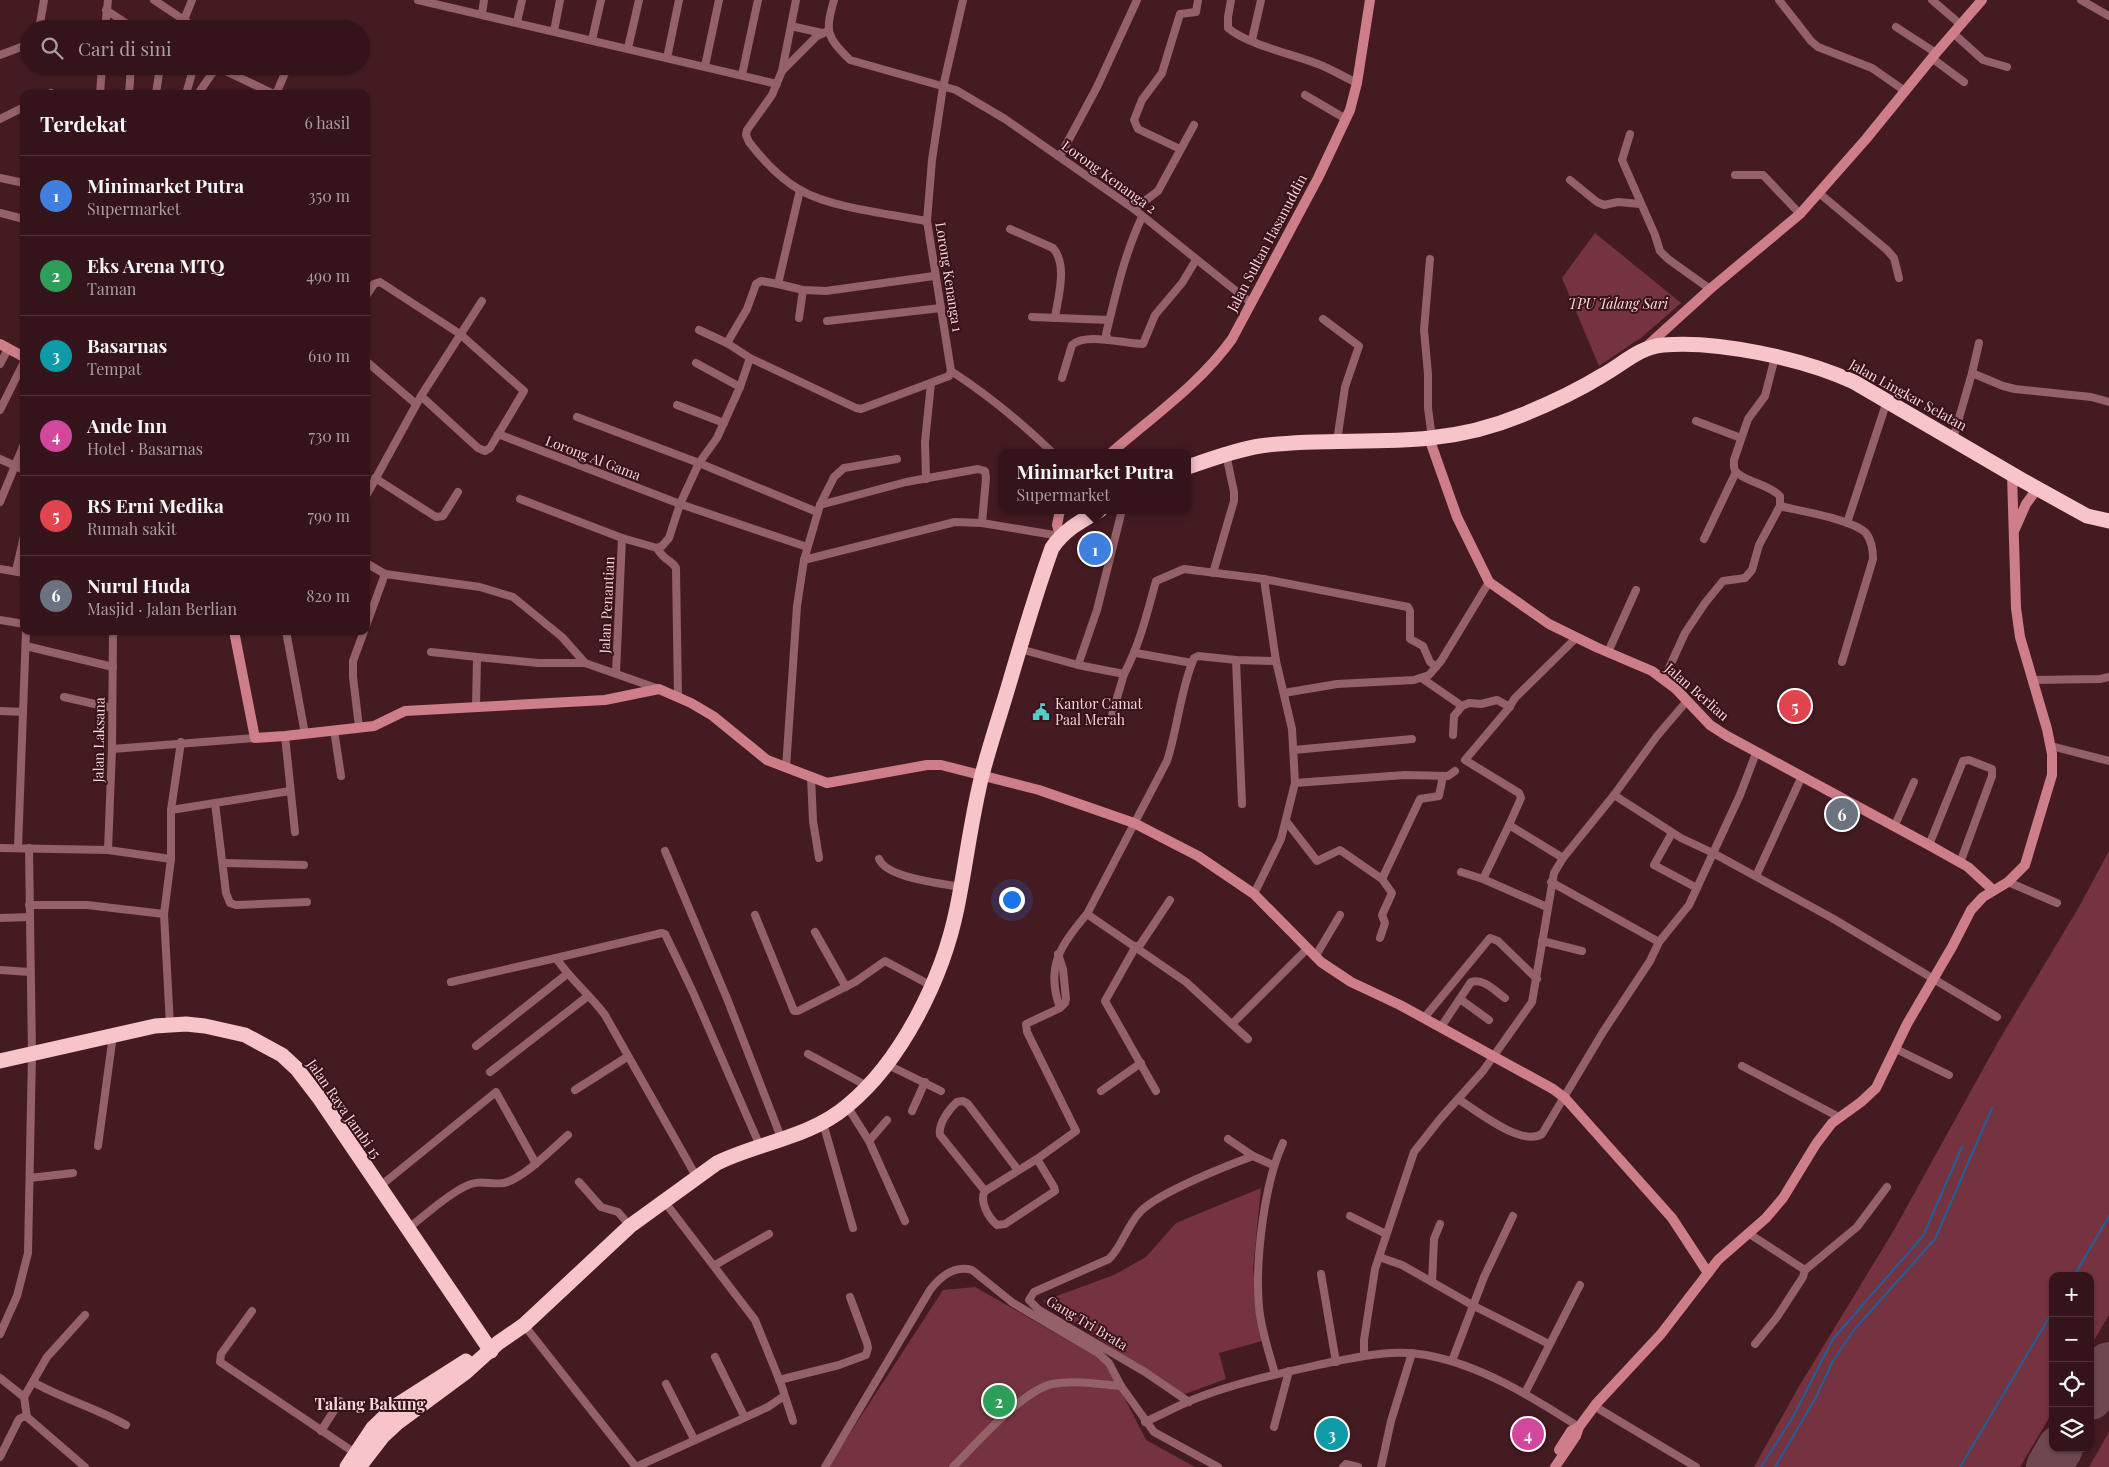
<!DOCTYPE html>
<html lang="id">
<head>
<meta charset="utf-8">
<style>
	:root { --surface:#34141a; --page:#3f2127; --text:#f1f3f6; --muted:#a99ea2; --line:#4e3339; --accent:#0f766e }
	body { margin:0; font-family:"Playfair Display",serif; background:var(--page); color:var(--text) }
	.controls { position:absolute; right:15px; bottom:15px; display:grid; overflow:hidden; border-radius:10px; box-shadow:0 1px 4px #0004 }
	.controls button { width:45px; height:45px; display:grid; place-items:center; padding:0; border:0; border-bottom:1px solid var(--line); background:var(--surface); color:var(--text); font:25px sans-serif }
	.you { position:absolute; left:1011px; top:899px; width:18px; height:18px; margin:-12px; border:4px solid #fff; border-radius:50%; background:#1a73e8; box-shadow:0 0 0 8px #1a73e833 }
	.badge { display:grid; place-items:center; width:32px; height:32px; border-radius:50%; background:var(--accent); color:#fff; font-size:16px; font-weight:700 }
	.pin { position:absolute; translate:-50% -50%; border:2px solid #fff; box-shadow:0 1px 5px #0006 }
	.popup { position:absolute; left:999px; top:449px; width:192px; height:65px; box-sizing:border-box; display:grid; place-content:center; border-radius:10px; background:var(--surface); filter:drop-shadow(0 1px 4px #0005); font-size:16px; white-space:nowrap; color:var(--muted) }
	.popup b { font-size:19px; color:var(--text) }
	.popup::after { content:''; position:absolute; left:50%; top:100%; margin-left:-10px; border:10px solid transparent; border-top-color:var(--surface) }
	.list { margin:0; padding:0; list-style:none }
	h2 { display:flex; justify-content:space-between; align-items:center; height:65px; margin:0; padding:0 20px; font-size:21px }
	h2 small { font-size:16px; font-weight:400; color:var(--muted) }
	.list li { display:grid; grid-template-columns:32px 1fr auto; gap:15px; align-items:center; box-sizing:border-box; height:80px; padding:0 20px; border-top:1px solid var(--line) }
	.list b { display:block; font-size:19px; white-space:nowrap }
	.list p { margin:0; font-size:16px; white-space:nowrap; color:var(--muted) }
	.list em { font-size:16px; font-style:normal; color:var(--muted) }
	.icon { flex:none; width:28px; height:28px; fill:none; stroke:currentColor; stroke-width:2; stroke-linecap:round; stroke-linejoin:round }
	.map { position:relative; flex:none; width:2109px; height:1467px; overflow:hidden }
	.search { position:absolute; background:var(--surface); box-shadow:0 1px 4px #0004; left:20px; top:20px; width:350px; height:55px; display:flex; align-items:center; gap:12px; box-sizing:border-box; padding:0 18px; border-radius:28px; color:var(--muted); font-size:19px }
	.panel { position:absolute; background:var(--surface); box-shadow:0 1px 4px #0004; left:20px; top:90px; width:350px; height:545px; border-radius:10px }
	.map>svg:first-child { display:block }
	.green { fill:#75333f }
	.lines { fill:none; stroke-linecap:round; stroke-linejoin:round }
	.stream { stroke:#1e5f9c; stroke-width:2 }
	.runway { stroke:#6e484e; stroke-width:46 }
	.street { stroke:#936167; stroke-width:8 }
	.secondary { stroke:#ce7e89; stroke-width:10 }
	.highway { stroke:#f7c4ca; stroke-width:15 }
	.labels { text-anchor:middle; stroke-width:4; stroke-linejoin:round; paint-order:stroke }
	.street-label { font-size:14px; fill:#f2d5d8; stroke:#391119 }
	.park-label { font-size:14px; font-style:italic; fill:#fbdbde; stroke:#391119 }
	.poi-label { font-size:14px; fill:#f2d5d8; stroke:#391119; text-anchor:start }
	.quarter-label { font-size:16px; font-weight:bold; fill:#f2d5d8; stroke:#391119 }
</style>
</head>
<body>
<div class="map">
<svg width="2109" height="1467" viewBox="0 0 2109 1467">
	<rect width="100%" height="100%" fill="#451b22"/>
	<g class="green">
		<path d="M1595 233 1681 303 1642 337 1599 366 1562 278Z"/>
		<path d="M2109 851V1315L2090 1347V1276H2053V1411L2020 1467H1754L1798 1388 1894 1230 1998 1042 2079 907Z"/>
		<path d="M1261 1188 1253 1269 1262 1341 1219 1353 1226 1379 1182 1395 1043 1301 1114 1275 1146 1257 1176 1223Z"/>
		<path d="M975 1287 1106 1362 1146 1440 1195 1467H828L943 1290Z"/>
		<path d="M2109 1432V1467H2089Z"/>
	</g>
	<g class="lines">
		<g class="stream">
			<path d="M2074 1276 2109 1216"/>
			<path d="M1761 1467 1793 1417 1833 1339 1923 1236 1962 1147"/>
			<path d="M1775 1467 1815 1399 1833 1361 1853 1331 1935 1239 1992 1108"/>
			<path d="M1960 1467 2053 1311"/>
		</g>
		<g class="runway">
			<path d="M2090 1397 2109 1365"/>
			<path d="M2049 1467 2060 1448"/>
		</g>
		<g class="street">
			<path d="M154 0 184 20 192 0"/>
			<path d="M418 0 777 84"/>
			<path d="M834 0C825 32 826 36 850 60L956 90 1005 119 1134 209 1251 303"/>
			<path d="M963 0 943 87 932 160 927 221 951 371C988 395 1021 422 1053 453"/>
			<path d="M1231 0 1228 17V28C1248 45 1293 54 1318 64 1331 69 1344 77 1357 83"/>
			<path d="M1779 0 1811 41 1818 47 1872 68 1905 91"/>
			<path d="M1932 0 1960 24"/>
			<path d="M2081 0 2109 16"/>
			<path d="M106 10 135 29"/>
			<path d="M482 14 484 0"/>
			<path d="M184 20 198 29"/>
			<path d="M517 22 522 0"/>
			<path d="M791 26 822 33"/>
			<path d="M1896 27 1936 53"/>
			<path d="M39 29 44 0"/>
			<path d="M105 29 108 0"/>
			<path d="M554 31 560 0"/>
			<path d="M828 31 817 36 782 71 772 95 747 130 746 135 749 142C762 159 781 179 800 190 831 208 890 214 927 221"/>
			<path d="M1953 33 1983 60 2007 67"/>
			<path d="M592 40 601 0"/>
			<path d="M1252 40 1261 0"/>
			<path d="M628 48 639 0"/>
			<path d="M0 55 29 44"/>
			<path d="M667 58 679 0"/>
			<path d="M1933 59 1964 82"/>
			<path d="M198 66 213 72"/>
			<path d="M304 66 335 71"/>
			<path d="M705 66 719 0"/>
			<path d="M217 67 274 94"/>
			<path d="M782 71 796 0"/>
			<path d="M742 75 758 0"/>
			<path d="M50 94 51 93"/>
			<path d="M100 94 102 66"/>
			<path d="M129 94 131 66"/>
			<path d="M156 94 160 66"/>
			<path d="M186 94 194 66"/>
			<path d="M198 94 217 66"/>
			<path d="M276 94 288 66"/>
			<path d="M1305 95 1346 119"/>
			<path d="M0 119 24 107"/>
			<path d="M1630 134 1622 160 1655 235 1660 251 1668 259 1710 289"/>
			<path d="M1180 149 1138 129 1134 120 1142 100 1162 73 1180 14 1196 12 1198 0"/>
			<path d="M1060 156 1097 87 1137 0"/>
			<path d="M1735 175H1763L1800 214"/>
			<path d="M0 178 24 183"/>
			<path d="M1570 180 1597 202 1604 205 1618 202 1640 204"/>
			<path d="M800 190 778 284 803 290 826 291 934 276"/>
			<path d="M1819 193 1887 250 1894 258 1899 278"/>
			<path d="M1134 209 1158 191 1194 125"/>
			<path d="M0 213 24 219"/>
			<path d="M1010 229 1053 248C1068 265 1058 297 1055 318"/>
			<path d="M1430 259 1424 330 1428 374V408L1432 438"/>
			<path d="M366 296 374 284 380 282 460 334 524 391 490 448 485 451 478 448 421 396"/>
			<path d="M1032 317 1109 320"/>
			<path d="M799 318 803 290"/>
			<path d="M1323 319 1359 346 1345 387 1337 441"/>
			<path d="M827 321 941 308"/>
			<path d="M699 330 727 343 750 358 856 408 861 409 949 376 951 371"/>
			<path d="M1108 340 1106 334C1116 294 1124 255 1142 217"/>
			<path d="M727 343 747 309 756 284 761 281 778 284"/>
			<path d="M366 361 416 404"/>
			<path d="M696 363 740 387"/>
			<path d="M0 364 8 349"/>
			<path d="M1972 373 1979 343"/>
			<path d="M1062 378 1072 345C1085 332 1125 344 1143 344L1155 315 1182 283 1196 260"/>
			<path d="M677 405 724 423"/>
			<path d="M0 410 24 362"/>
			<path d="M577 417 699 463 817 512"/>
			<path d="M1696 421 1741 438"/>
			<path d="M498 434 680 504 807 547"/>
			<path d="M1953 439 1972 373 2003 386 2015 389 2091 397 2109 402"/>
			<path d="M0 459 24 470"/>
			<path d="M375 478 436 517 443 516 458 492"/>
			<path d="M926 479 925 442 931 383"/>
			<path d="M366 496 421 396 482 301"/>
			<path d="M520 499 622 538 657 548 662 546 669 538 680 504 699 463 717 438 740 387 750 358"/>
			<path d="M0 502 24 444"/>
			<path d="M820 505 906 482 978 469 985 471 986 478 982 523"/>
			<path d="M1780 506C1800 511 1852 519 1866 533 1872 541 1873 549 1873 559L1842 662"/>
			<path d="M1847 523 1887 401"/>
			<path d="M1704 539 1736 472"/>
			<path d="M657 548C664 561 672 560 676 568L678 697"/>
			<path d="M804 560 955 522 982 523 1060 536"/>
			<path d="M366 563 385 574 480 587 513 597 562 637 585 663"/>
			<path d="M0 569 24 573"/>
			<path d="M16 571 24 536"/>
			<path d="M1213 573 1234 501V492L1226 454"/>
			<path d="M1264 579 1408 607 1410 611V639L1423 646 1430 662 1436 667"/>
			<path d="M0 620 24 624"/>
			<path d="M366 626 385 574"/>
			<path d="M286 631 305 734"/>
			<path d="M26 646 113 667"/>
			<path d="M1020 649 1078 665 1124 674C1140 644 1147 613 1156 581L1184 569 1264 579 1276 661 1292 729 1295 783 1281 839 1254 894"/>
			<path d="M431 652 477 657"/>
			<path d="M1608 652 1636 590"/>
			<path d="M1136 653 1192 663"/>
			<path d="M1236 660 1242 804"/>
			<path d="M1078 665 1097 610 1122 510"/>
			<path d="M616 673 622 538"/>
			<path d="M1423 679 1462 706 1469 703 1481 704 1497 700 1510 707"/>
			<path d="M1664 679 1685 633 1705 603 1723 581 1745 578 1752 570 1759 545 1780 506V496C1768 484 1746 482 1736 472 1733 469 1734 465 1734 460L1748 419 1765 396 1775 357"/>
			<path d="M2032 680 2100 679 2109 677"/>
			<path d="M1284 693 1337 684 1414 680 1429 675 1441 661 1489 582"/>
			<path d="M64 697 112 708"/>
			<path d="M476 708 477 657 538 663H585L659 689"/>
			<path d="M0 711 23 712"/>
			<path d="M1110 722 1124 674"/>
			<path d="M359 727 353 677V661L364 631"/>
			<path d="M334 730 341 776"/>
			<path d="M1453 735 1454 716 1462 706"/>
			<path d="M285 736 295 832"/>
			<path d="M2051 746 2109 761"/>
			<path d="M112 749 255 738"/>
			<path d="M1294 750 1412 739"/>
			<path d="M786 768 797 606 804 560 820 505 834 477 844 468 897 459"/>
			<path d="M811 777 813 821 819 858"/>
			<path d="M1295 783 1405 775 1448 776 1455 771"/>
			<path d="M1614 795 1681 838 1713 853 1832 918 1997 1017"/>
			<path d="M215 803 226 893 230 903 236 905 307 902"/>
			<path d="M171 810 290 791"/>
			<path d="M1286 821 1317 861 1340 850 1382 879 1420 799 1439 796 1443 776"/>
			<path d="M1895 825 1914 782"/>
			<path d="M1672 833 1654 865 1697 888"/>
			<path d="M1929 845 1963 761 1969 760 1992 769V776L1960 863"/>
			<path d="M0 848 108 850 171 859"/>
			<path d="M18 848 26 631"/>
			<path d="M108 850 112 749 113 631"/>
			<path d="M665 851 728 1001 782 1140"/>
			<path d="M1563 858 1509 825 1521 798 1519 793 1465 760 1508 709 1515 698 1576 638"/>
			<path d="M879 859C887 878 940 883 960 887"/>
			<path d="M223 863 304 865"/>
			<path d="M1461 872 1483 879 1547 907"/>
			<path d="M1756 876 1802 776"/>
			<path d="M1483 879 1509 825"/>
			<path d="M1551 882 1659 942"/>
			<path d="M2008 882 2057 903"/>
			<path d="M29 905H87L164 914"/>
			<path d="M755 915 794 1011H798L855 982 885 961 932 986"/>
			<path d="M0 918 30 917"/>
			<path d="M815 932 846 987"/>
			<path d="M1380 938 1385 923 1382 915 1392 893 1382 879"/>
			<path d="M1542 941 1582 951"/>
			<path d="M1136 946 1105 1001 1156 1091"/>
			<path d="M1138 948 1170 900"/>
			<path d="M1058 954 1063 969 1066 999 1065 1003 1060 1008"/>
			<path d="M1315 957 1340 915"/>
			<path d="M556 958 662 933 665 934 692 990 760 1146"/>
			<path d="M0 970 30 972"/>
			<path d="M451 982 556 958C570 979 590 995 605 1015L696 1176"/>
			<path d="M1460 999 1489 1020"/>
			<path d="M1424 1018 1490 938 1498 941 1537 979"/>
			<path d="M1232 1024 1307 949"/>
			<path d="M170 1025 164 914 171 859V810L181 742"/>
			<path d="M1441 1027 1471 982C1484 978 1495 991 1505 998"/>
			<path d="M1248 1039 1186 982 1087 914 1167 761C1178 727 1180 691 1194 658L1198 656 1236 660 1276 661"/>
			<path d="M476 1046 567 974"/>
			<path d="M1896 1049 1949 1075"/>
			<path d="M808 1054 867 1086"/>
			<path d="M886 1064 941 1091"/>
			<path d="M1742 1066 1839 1117"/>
			<path d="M490 1072 588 996"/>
			<path d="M575 1090 627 1057"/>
			<path d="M1101 1091 1141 1063"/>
			<path d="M1458 1099C1476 1110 1521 1147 1542 1134L1603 1032 1650 961 1659 942 1689 905 1740 795 1756 753"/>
			<path d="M847 1106 869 1141 905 1221"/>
			<path d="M912 1111 925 1082"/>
			<path d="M823 1123 853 1228"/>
			<path d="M1228 1139 1253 1156 1273 1165"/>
			<path d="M869 1141 887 1120"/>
			<path d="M98 1146 113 1035"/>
			<path d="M1037 1159 1054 1187 1055 1191 1005 1224 997 1225C988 1217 979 1201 985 1191L1037 1159 1076 1131 1027 1032 1026 1024 1060 1008C1045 967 1061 944 1087 914"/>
			<path d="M30 1178 73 1173"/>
			<path d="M579 1182 601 1207 618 1212 630 1226"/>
			<path d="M379 1187 496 1092 536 1164"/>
			<path d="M985 1191 940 1135C938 1124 949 1109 957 1102L963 1101 968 1104 1018 1170"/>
			<path d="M664 1201 755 1320 781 1384 793 1421"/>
			<path d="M1350 1216 1386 1234"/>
			<path d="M407 1229C426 1215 445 1196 466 1186 479 1179 491 1185 504 1183 524 1178 552 1149 568 1135"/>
			<path d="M1748 1233 1805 1270"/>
			<path d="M1379 1257 1402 1265 1474 1306 1549 1344"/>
			<path d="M715 1265 769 1234"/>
			<path d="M1321 1274 1336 1362"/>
			<path d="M1432 1282 1434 1239 1440 1224"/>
			<path d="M252 1311 221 1354 220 1362 355 1453"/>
			<path d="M524 1325 636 1467"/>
			<path d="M0 1334 17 1296 28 1253 32 1054 29 848"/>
			<path d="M1755 1344 1777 1317 1803 1277 1805 1270 1857 1227 1887 1187"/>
			<path d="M1364 1355V1340L1375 1269 1414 1152 1440 1119 1483 1071 1532 1002 1554 873 1563 858 1614 795 1657 736 1686 702"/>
			<path d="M715 1357 744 1416"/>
			<path d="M1452 1361 1484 1277 1513 1216"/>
			<path d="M1275 1374C1269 1352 1261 1330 1259 1307 1255 1262 1264 1183 1283 1143"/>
			<path d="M0 1378 24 1397 27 1417"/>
			<path d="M779 1380 839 1365 866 1355 868 1348 867 1343 850 1297"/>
			<path d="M33 1382C63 1399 96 1408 126 1425"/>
			<path d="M666 1384 694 1439"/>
			<path d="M1525 1393 1580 1285"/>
			<path d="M24 1397 47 1357 85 1315"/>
			<path d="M1189 1402 1145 1372 1039 1310 1029 1300 1034 1292 1109 1259C1123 1245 1127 1225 1141 1211 1160 1192 1226 1166 1253 1156"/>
			<path d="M1594 1406 1696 1467"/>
			<path d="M1145 1422C1163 1414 1179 1405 1197 1398 1240 1381 1287 1372 1332 1362 1364 1356 1393 1349 1426 1355 1481 1365 1532 1397 1579 1427"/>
			<path d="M1274 1427 1289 1371"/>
			<path d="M321 1431 340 1401"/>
			<path d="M0 1457 19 1419 23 1417H27L85 1467"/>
			<path d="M636 1467 768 1407 784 1396"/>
			<path d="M825 1467 930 1290C940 1277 954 1265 972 1270L1013 1303 1098 1353 1109 1363 1121 1386 1154 1432 1218 1467"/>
			<path d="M953 1467C976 1444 1022 1391 1052 1384 1074 1380 1099 1384 1121 1386"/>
			<path d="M1343 1467 1346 1464 1358 1467"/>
			<path d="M1381 1467 1391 1421 1412 1353"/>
		</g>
		<g class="secondary">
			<path d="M0 344 24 357"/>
			<path d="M1646 347 1710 289 1800 214 1866 139 1936 53 1982 0"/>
			<path d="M1429 438 1457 517 1489 582 1549 624 1598 648 1652 671 1676 689 1710 725 1727 736 1929 845 1968 867 1993 890"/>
			<path d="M1111 453C1152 417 1200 384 1232 339L1318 178 1350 110 1357 83 1370 0"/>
			<path d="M1060 510 1057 525 1060 536"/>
			<path d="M2015 529 2026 504 2037 489"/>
			<path d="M234 631 255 738 285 736 374 726 405 711 605 700 659 689 691 703 713 716 767 760 827 783 927 765H941L1039 790 1134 823 1198 856 1254 894 1321 962 1351 982 1400 1005 1553 1089 1565 1098 1672 1218 1708 1273"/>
			<path d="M1559 1450 1571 1431 1579 1427"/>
			<path d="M1555 1467 1576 1436 1579 1427 1596 1404 1661 1334 1718 1260 1766 1218 1783 1198 1816 1144 1832 1123 1861 1102 1876 1088 1907 1024 1952 947 1971 910 1983 897 2008 882 2025 865 2052 775V754L2047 729 2020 637 2016 608 2012 474"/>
		</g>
		<g class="highway">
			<path d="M1188 467C1211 459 1235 450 1260 446 1316 438 1374 444 1430 438 1460 435 1493 427 1522 415 1549 404 1577 391 1603 375 1623 364 1639 347 1663 345 1718 340 1804 359 1854 382L2022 480 2087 516 2109 521"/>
			<path d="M0 1061 155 1026 186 1024 205 1026 245 1035 282 1055 297 1069 320 1099 491 1351"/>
			<path d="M347 1467 373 1428 397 1405 466 1361"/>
			<path d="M359 1467 383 1436 397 1423 466 1372 498 1343 524 1325 630 1226 717 1163C760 1142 809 1138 847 1106 902 1061 943 977 957 908 966 864 971 819 982 775 990 744 1001 712 1010 681 1023 637 1036 592 1052 548 1064 530 1081 521 1100 510"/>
		</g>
	</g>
	<defs>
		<g id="civic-bare" transform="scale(1.35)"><path d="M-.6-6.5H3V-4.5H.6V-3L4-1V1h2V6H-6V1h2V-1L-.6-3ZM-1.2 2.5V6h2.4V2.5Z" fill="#54cdc8" stroke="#391119" stroke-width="2.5" paint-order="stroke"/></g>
	</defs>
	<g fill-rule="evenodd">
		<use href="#civic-bare" x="1041" y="712"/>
	</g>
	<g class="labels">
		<g class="street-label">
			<text transform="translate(1109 177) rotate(36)" y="5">Lorong Kenanga 2</text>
			<text transform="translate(1267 243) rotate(-62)" y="5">Jalan Sultan Hasanuddin</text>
			<text transform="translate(949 277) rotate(81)" y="5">Lorong Kenanga 1</text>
			<text transform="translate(1908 395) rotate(29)" y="5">Jalan Lingkar Selatan</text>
			<text transform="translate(593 458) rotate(21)" y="5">Lorong Al Gama</text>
			<text transform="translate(607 605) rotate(-87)" y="5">Jalan Penantian</text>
			<text transform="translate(1697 692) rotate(41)" y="5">Jalan Berlian</text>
			<text transform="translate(99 740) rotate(-89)" y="5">Jalan Laksana</text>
			<text transform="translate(344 1109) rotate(55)" y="5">Jalan Raya Jambi 15</text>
			<text transform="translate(1087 1323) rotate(31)" y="5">Gang Tri Brata</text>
		</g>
		<g class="park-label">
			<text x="1618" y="309">TPU Talang Sari</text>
		</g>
		<g class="poi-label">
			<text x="1055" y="709">Kantor Camat<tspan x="1055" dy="16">Paal Merah</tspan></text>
		</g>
		<g class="quarter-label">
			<text x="370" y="1410">Talang Bakung</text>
		</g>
	</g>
</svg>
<div class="controls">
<button>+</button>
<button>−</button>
<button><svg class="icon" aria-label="locate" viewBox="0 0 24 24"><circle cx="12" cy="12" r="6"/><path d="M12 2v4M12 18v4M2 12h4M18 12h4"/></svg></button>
<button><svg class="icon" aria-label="layers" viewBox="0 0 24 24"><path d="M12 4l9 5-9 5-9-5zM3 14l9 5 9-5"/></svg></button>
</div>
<div class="you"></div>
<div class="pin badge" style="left:1095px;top:549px;background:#3f7fe0">1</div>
<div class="popup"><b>Minimarket Putra</b>Supermarket</div>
<div class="pin badge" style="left:999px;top:1401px;background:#2e9e5b">2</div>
<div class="pin badge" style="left:1332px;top:1434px;background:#0f9aa8">3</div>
<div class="pin badge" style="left:1528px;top:1434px;background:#d1479c">4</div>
<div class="pin badge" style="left:1795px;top:706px;background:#e0444e">5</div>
<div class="pin badge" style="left:1842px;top:814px;background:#6b7280">6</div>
<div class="search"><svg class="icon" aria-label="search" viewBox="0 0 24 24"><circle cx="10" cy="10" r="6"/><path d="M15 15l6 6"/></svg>Cari di sini</div>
<section class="panel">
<h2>Terdekat<small>6 hasil</small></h2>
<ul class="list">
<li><span class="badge" style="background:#3f7fe0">1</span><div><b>Minimarket Putra</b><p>Supermarket</p></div><em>350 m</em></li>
<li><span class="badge" style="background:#2e9e5b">2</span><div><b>Eks Arena MTQ</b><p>Taman</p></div><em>490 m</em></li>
<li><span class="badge" style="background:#0f9aa8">3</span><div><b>Basarnas</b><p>Tempat</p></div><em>610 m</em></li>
<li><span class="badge" style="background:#d1479c">4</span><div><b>Ande Inn</b><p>Hotel · Basarnas</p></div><em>730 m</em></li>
<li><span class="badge" style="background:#e0444e">5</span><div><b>RS Erni Medika</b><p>Rumah sakit</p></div><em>790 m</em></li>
<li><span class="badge" style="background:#6b7280">6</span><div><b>Nurul Huda</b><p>Masjid · Jalan Berlian</p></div><em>820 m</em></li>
</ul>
</section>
</div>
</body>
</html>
